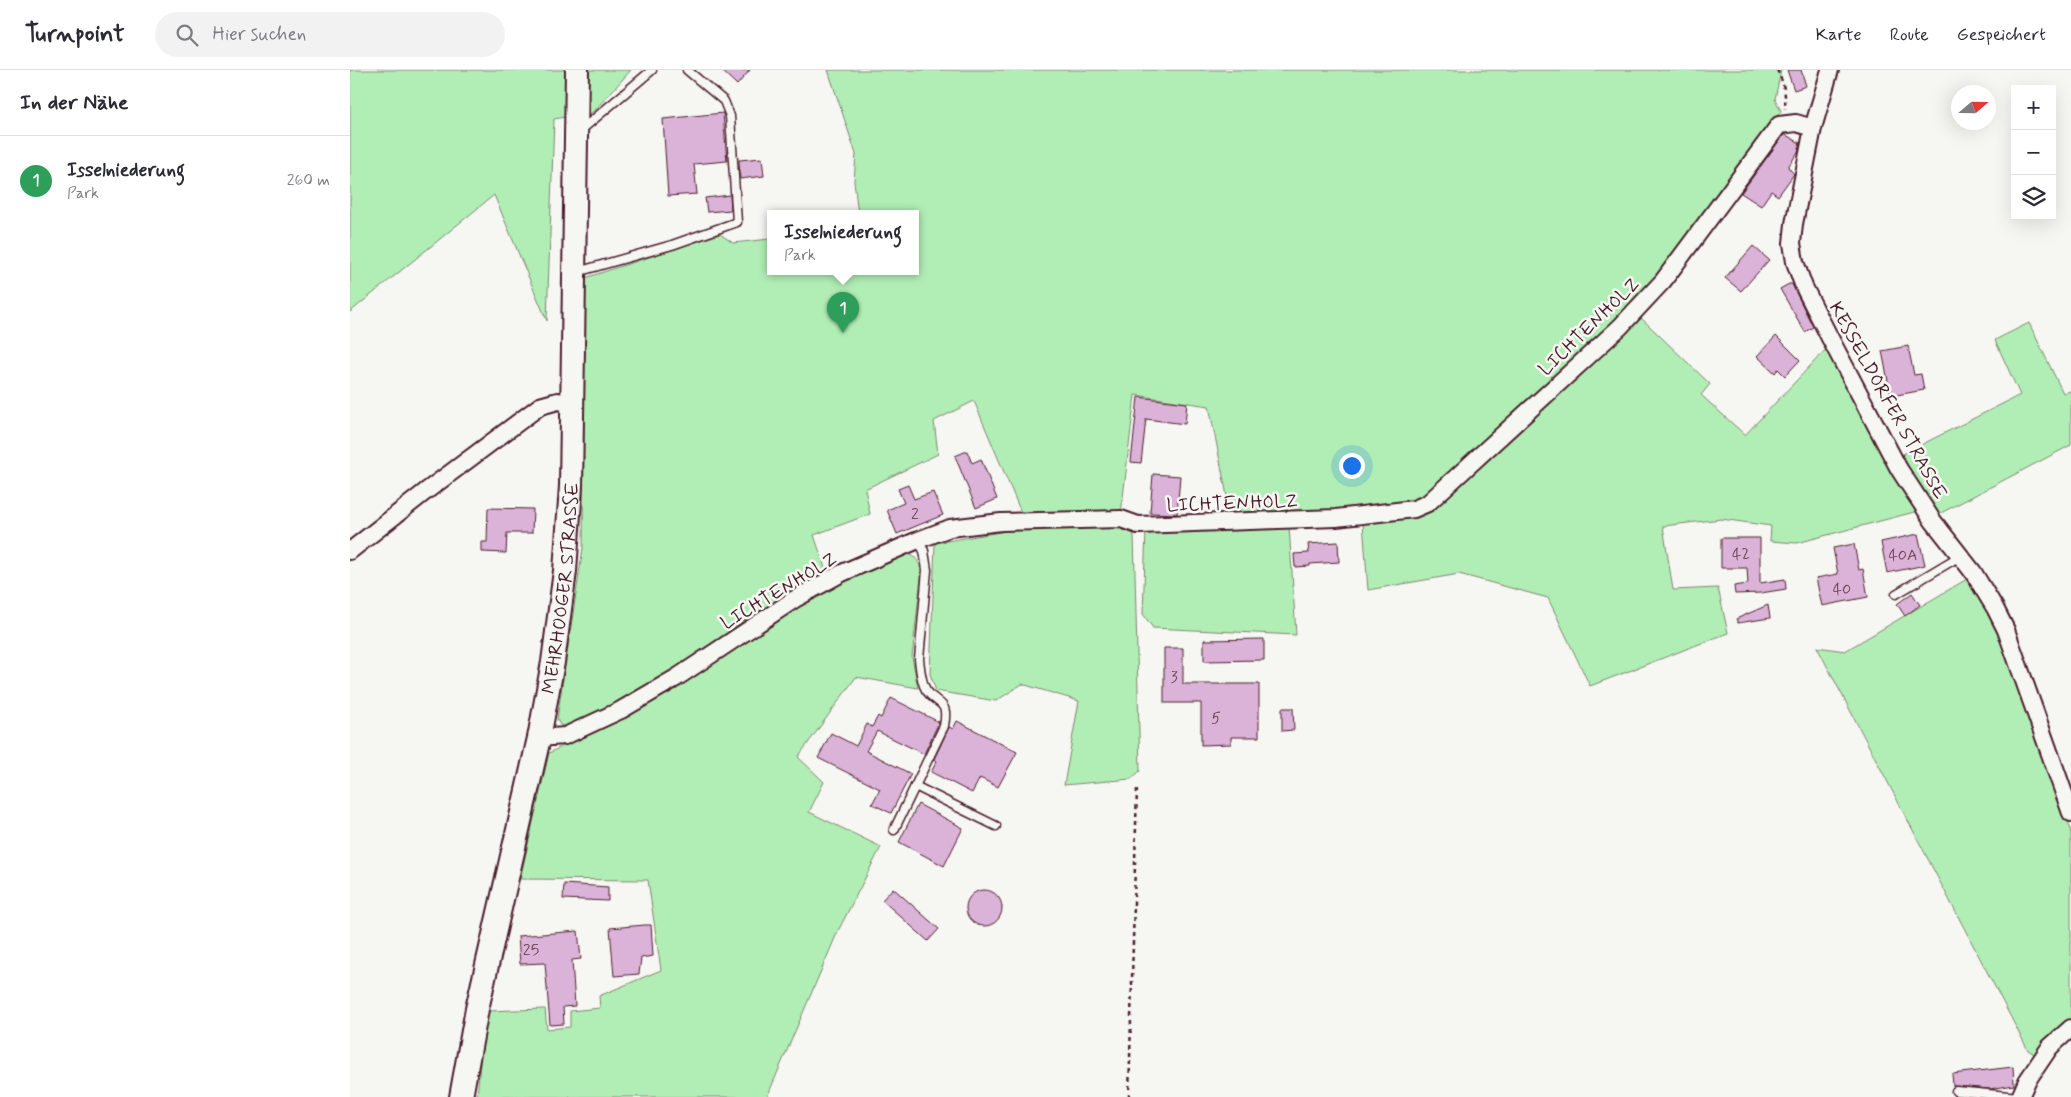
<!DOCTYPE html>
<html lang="de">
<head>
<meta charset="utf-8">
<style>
	:root { --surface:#fff; --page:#f2f2f3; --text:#2b2b33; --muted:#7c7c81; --line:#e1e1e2; --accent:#c8321e }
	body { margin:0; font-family:Mynerve,sans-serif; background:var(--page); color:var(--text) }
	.controls { position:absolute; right:15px; top:15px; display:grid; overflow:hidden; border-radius:0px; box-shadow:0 5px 20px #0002 }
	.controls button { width:45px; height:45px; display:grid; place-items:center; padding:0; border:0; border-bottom:1px solid var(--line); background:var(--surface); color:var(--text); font:25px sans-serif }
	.compass { position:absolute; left:1601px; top:15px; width:45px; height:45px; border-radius:50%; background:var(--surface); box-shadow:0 5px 20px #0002; rotate:70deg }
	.you { position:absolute; left:1001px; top:395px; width:18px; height:18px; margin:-12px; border:4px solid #fff; border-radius:50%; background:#1a73e8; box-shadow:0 0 0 8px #1a73e833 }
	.badge { display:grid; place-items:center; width:32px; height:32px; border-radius:50%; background:var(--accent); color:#fff; font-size:16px; font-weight:700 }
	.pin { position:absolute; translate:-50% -41px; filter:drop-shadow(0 1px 2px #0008) }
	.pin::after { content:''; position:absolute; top:26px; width:18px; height:15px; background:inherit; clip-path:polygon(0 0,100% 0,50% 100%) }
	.popup { position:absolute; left:417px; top:140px; width:152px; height:65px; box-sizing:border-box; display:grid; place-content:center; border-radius:0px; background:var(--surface); filter:drop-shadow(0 1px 4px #0005); font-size:16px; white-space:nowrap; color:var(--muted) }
	.popup b { font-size:19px; color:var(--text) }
	.popup::after { content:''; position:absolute; left:50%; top:100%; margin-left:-10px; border:10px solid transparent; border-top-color:var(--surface) }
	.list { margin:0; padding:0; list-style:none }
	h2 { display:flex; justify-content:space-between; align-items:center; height:65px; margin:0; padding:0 20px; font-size:21px }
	h2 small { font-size:16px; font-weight:400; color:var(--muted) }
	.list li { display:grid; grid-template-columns:32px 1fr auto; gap:15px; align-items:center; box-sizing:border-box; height:90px; padding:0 20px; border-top:1px solid var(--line) }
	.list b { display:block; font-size:19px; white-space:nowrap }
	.list p { margin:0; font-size:16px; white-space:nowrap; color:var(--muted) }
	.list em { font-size:16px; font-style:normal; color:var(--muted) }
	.icon { flex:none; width:28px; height:28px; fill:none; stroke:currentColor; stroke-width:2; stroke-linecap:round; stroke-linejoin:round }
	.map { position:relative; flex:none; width:1721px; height:1027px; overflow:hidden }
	header { display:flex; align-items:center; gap:30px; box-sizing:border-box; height:70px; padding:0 25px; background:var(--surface); border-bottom:1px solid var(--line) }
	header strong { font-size:24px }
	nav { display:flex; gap:28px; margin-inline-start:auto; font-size:18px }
	.search { width:350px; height:45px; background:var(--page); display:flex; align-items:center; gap:12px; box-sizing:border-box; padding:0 18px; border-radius:28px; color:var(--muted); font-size:19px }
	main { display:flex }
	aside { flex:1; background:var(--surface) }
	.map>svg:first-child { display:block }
	.green { fill:#b1eeb5; stroke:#7e8670 }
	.building { fill:#dbb2d8; stroke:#4a1f2b }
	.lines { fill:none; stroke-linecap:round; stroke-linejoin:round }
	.service-casing { stroke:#4a1f2b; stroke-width:11 }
	.minor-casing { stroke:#4a1f2b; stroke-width:20 }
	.secondary-casing { stroke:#4a1f2b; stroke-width:26 }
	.path { stroke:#4a1f2b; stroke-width:2.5; stroke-dasharray:4 4; stroke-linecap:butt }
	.service { stroke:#f6f6f2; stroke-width:8 }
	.minor { stroke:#f6f6f2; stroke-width:16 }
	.secondary { stroke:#f6f6f2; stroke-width:22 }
	.labels { text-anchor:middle; stroke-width:5; stroke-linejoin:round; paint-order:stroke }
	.number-label { font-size:16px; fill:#6e4456 }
	.street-label { font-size:19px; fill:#4a1f2b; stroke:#f6f6f2 }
</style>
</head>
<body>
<header>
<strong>Turnpoint</strong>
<div class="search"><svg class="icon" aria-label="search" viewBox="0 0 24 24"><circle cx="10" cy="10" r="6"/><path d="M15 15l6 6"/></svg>Hier suchen</div>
<nav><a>Karte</a><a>Route</a><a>Gespeichert</a></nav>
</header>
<main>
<aside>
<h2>In der Nähe<small></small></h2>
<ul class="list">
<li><span class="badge" style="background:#2e9e5b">1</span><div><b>Isselniederung</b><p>Park</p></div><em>260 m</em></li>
</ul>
</aside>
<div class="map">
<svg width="1721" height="1027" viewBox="0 0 1721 1027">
	<rect width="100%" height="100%" fill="#f6f6f2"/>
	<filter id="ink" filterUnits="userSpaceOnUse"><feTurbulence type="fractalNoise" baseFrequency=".02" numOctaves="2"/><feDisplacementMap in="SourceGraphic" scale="10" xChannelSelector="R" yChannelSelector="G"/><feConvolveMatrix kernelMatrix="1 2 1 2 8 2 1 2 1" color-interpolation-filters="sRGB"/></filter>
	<g filter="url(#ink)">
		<g class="green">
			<path d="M0 0H281L244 41 236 46V43L204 49 197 251 144 125 0 242Z"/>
			<path d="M478 0H1431L1425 29 1431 41 1292 225 1215 300 1070 430 965 445 881 446 859 336 785 325 771 444 673 447 624 331 584 351 588 384 515 419 520 444 464 465 477 504 304 614 236 651 218 657 210 655 207 649 233 478 235 208 370 164 383 173 420 169V202H566V144H508L504 111 506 84Z"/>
			<path d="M1290 247 1360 314 1351 325 1395 365 1480 275 1568 441 1447 473 1420 471 1421 456 1371 449 1313 456 1323 520 1368 518 1378 563 1240 616 1198 528 1109 504 1018 520 1013 452 1071 446Z"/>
			<path d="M1679 253 1713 323 1721 321V375L1587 445 1551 385 1670 325 1645 270Z"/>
			<path d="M775 455 784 465 790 701 781 709 714 715 729 631 672 614 646 631 586 621 580 604 585 473 668 459Z"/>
			<path d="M939 456 946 565 803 558 793 544 796 459Z"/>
			<path d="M553 482C568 486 571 493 571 507L562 587 568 618 506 607 448 687 474 712 459 742 531 777 488 861 417 1027H127L131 983 137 941 195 939 197 959 220 957V941L250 938 249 926 311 900 298 810 170 809 199 683 250 658 444 535Z"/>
			<path d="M1617 509 1635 530 1651 561 1721 760V950L1687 986 1678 980 1467 577 1495 581Z"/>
		</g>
		<g class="building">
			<path d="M371 0H400L387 15Z"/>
			<path d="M1437 0H1451L1456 16 1444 20Z"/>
			<path d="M373 43 377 91 344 94 347 124 318 126 313 49Z"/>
			<path d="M1434 64 1450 73 1448 82 1438 97 1444 104 1428 126 1421 121 1411 136 1391 123Z"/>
			<path d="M412 88 414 106 390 109 389 90Z"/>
			<path d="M380 125 381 140 357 142 355 128Z"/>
			<path d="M1403 176 1419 190 1391 221 1375 208Z"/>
			<path d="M1439 214H1442L1463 257 1455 262 1430 219Z"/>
			<path d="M1426 266 1450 290 1435 306 1428 299 1425 303 1407 286Z"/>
			<path d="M1558 276 1564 305 1571 304 1574 320 1541 326 1532 281Z"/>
			<path d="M788 327 837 333 835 354 796 349 791 393 781 392Z"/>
			<path d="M617 381 622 393 631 389 647 429 626 438 605 386Z"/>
			<path d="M803 404 830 406 827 444 800 443Z"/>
			<path d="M558 415 564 429 583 422 593 445 547 464 537 440 554 433 548 419Z"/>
			<path d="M138 438 183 439 182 463H157L156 483 132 482V472H137Z"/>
			<path d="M1568 464 1575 495 1537 503 1531 472Z"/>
			<path d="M1371 468H1410V513L1435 509 1436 519 1411 523 1385 524 1384 516 1398 514 1397 498H1371Z"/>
			<path d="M988 472 989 492 960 494V496L945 497 944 484 959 483 958 474Z"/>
			<path d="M1504 474 1509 500 1513 499 1518 527 1472 536 1466 508 1488 504 1483 478Z"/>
			<path d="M1562 523 1570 535 1555 546 1547 534Z"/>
			<path d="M1418 535 1420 548 1388 553 1386 549Z"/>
			<path d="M914 569V590L854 591V570Z"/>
			<path d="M814 578H833V614H909V667H881V674L851 675V633H814Z"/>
			<path d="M541 628 589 652 574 684 527 661 516 681 561 704 541 743 522 734 530 719 468 688 481 663 506 676 517 654 522 657 528 646 531 648Z"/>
			<path d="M932 638H943L944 660 932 661Z"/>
			<path d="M607 651 667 682 648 717 630 708 622 723 581 702 587 691 584 689 599 657 603 659Z"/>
			<path d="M568 734 613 758 594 796 549 772Z"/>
			<path d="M214 814 258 817V831L213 829Z"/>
			<path d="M543 818 589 859 578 871 532 830Z"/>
			<circle cx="634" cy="838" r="18"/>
			<path d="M295 855H301L303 886 291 888 289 904 264 906 260 858Z"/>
			<path d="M228 861 231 889 222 890 225 936 213 937 214 954 200 955 195 893 170 894 168 866Z"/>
			<path d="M1663 997 1664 1015 1640 1019 1603 1016 1602 1004Z"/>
		</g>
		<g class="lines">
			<g class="service-casing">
				<g id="service">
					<path d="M230 61 302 0"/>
					<path d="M227 202 322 175 387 152 380 46 374 31 337 0"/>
					<path d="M1546 524 1610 486"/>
					<path d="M565 716 646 756"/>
					<path d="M544 760 594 656C599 629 588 637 576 620 571 612 570 598 569 589L577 500 574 481 568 470"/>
					<path d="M1606 1021 1669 1027"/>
				</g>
			</g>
			<g class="minor-casing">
				<g id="minor">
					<path d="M1480 0 1463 58 1444 154 1442 173 1445 192 1454 217 1481 270 1549 399 1583 451 1623 502 1645 538 1656 560 1721 743"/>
					<path d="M0 481 75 422 190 336 208 331 223 334"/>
					<path d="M189 668 215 666 271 640 326 608 445 529 492 503 568 470 600 458 651 452 771 449 788 455 986 448 1064 439 1078 433 1270 257 1313 211 1429 55 1446 53 1463 58"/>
					<path d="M1670 1027 1677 1011 1700 977 1721 958"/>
				</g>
			</g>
			<g class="secondary-casing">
				<g id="secondary">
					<path id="s1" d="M111 1027 127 939 189 668 203 592 215 501 221 416 227 0"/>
				</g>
			</g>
			<g class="path">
				<path d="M1427 0C1434 13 1436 24 1435 39"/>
				<path d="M779 1027 787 716"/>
			</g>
			<use href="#service" class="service"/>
			<use href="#minor" class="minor"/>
			<use href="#secondary" class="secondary"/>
		</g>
	</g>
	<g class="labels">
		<g class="number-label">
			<text x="565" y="449">2</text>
			<text x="1391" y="489">42</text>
			<text x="1553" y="490">40A</text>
			<text x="1492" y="524">40</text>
			<text x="824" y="612">3</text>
			<text x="866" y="653">5</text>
			<text x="181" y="885">25</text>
		</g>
		<g class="street-label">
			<text transform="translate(1238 256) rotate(-44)" y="7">LICHTENHOLZ</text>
			<text transform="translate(1539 330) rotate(61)" y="7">KESSELDORFER STRASSE</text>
			<text transform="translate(882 432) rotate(-2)" y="7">LICHTENHOLZ</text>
			<text dy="7" stroke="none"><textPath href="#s1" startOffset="519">MEHRHOOGER STRASSE</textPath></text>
			<text transform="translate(428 520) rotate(-31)" y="7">LICHTENHOLZ</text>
		</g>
	</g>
</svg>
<div class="controls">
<button>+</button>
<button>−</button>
<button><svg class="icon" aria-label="layers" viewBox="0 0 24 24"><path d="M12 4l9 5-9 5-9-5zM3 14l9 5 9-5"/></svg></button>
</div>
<svg class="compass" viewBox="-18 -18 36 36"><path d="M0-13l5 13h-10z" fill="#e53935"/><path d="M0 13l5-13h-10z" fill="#7c7c81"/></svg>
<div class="you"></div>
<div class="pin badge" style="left:493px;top:263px;background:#2e9e5b">1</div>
<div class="popup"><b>Isselniederung</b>Park</div>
</div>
</main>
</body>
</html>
